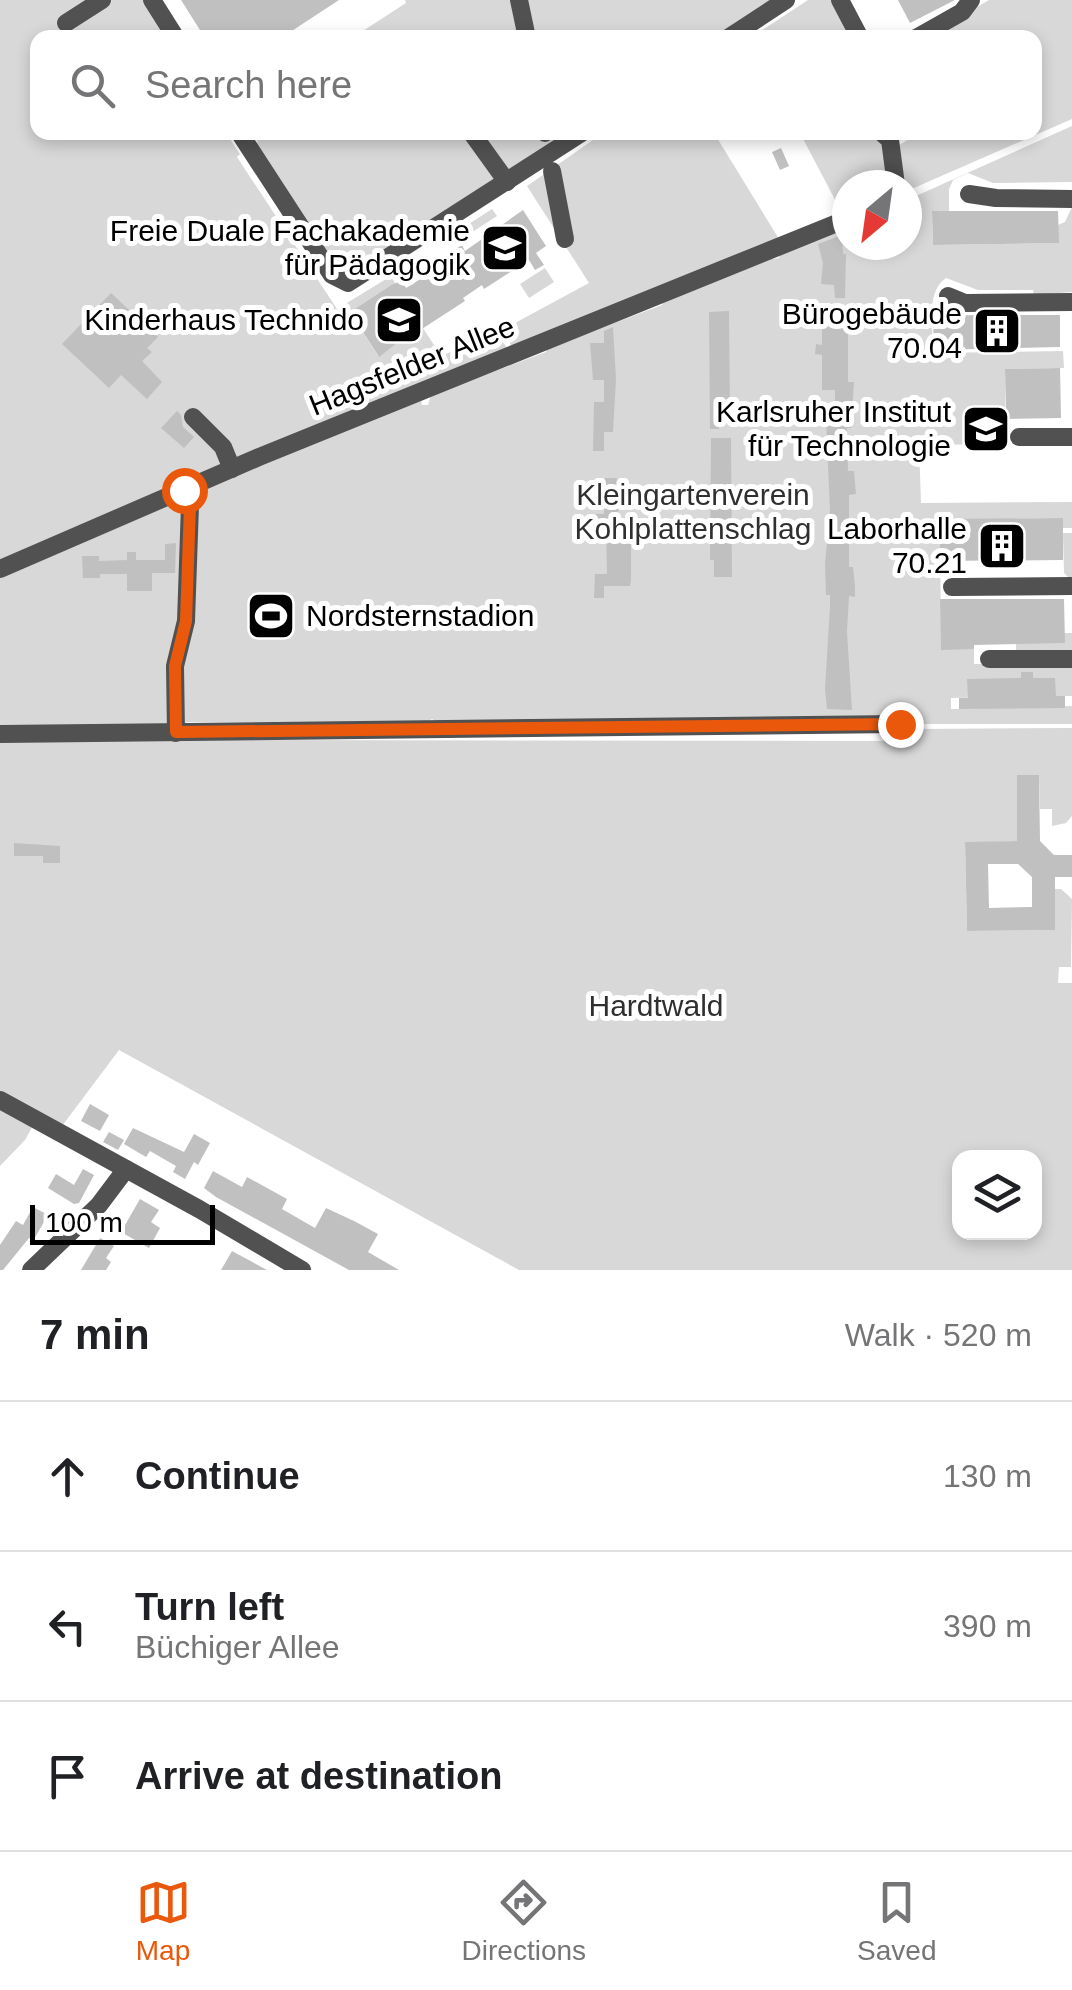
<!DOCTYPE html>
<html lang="en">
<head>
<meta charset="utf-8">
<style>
	:root { --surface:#fff; --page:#f6f6f6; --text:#202124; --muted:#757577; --line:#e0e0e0; --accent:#ea580c }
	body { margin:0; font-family:Arial,sans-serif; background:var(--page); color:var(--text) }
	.controls { position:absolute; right:30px; bottom:30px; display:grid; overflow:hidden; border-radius:20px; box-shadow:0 5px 15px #0003 }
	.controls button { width:90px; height:90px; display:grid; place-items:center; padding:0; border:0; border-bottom:2px solid var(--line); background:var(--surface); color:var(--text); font:50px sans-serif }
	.compass { position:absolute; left:832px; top:170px; width:90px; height:90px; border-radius:50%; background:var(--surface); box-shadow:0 5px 15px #0003; rotate:209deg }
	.scale { position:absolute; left:30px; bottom:25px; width:185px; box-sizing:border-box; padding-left:10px; border:5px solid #000; border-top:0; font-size:28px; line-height:35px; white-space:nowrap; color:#000; -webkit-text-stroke:8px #fff; paint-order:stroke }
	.stop { position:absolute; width:30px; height:30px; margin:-22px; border:8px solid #ea580c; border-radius:50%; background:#fff }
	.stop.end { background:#ea580c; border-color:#fff; box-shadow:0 2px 10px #0008 }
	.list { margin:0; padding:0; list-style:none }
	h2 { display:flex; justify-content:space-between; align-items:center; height:130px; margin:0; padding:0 40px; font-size:42px }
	h2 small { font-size:32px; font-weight:400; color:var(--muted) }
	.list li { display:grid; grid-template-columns:65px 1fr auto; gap:30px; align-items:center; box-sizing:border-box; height:150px; padding:0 40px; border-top:2px solid var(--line) }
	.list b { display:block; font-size:38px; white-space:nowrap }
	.list p { margin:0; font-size:32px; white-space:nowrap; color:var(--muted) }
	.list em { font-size:32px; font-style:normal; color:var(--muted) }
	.icon { flex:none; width:55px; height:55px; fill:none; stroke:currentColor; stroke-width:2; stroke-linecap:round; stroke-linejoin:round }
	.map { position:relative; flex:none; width:1072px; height:1270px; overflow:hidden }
	.search { position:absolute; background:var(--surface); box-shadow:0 5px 15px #0003; left:30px; right:30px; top:30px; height:110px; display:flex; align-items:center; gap:25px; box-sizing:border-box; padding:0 35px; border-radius:20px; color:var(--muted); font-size:38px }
	.sheet { height:580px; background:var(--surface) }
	nav { display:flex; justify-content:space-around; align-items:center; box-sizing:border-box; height:140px; border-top:2px solid var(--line); background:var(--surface); font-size:28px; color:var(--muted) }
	nav a { display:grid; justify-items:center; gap:5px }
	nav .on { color:var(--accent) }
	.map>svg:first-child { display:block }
	.green { fill:#d8d8d8; fill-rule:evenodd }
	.building { fill:#c0c0c0; fill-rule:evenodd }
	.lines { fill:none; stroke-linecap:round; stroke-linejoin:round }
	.minor { stroke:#515151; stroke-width:18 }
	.route { stroke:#ea580c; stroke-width:12 }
	.labels { text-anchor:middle; stroke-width:10; stroke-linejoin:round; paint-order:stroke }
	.poi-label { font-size:30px; fill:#000; stroke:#fff; text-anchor:end }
	.street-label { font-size:30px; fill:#000; stroke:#fff }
	.park-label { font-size:30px; fill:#2f2f2f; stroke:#fff }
</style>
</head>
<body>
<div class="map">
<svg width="1072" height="1270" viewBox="0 0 1072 1270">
	<rect width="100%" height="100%" fill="#fff"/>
	<g class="green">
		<path d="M0 0H91L68 28 112 0H143L168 37 38 38V132L226 133 240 154 237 157 337 309 391 276 395 283 350 312 378 356 406 334 409 337 423 328 441 356 497 333 507 348 418 385 422 405H428L431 395 546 352 548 348 662 305 665 299 770 255 773 259 779 258 781 251 847 224V245H907V200L1072 126V182L993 183 968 173 953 180 949 189V211L932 212 933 245 1058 243V225L1065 222 1072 207V292L1034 295 1033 290H978L946 278C925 292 933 330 934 353L1063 351 1064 368 1005 369V444L919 445 921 503 1072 502V528H1063L1062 518 940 520 941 649H974V664L1072 663V696L951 698V709L1072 706V724H439L432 719 424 724 190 722 182 723 177 740 917 741V729L1072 728V816L1066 823 1052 826V809H1040L1039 775H1017V841L965 843 967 931 1055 930V889H1061L1072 899 1071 967H1059L1058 983H1072V1270H519L119 1050 62 1126 40 1113 25 1140 0 1166ZM960 1158H1034V1232H960Z"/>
		<path d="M405 0H777L719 37 352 38 406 3Z"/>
		<path d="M808 0H833L853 37 750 38Z"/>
		<path d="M989 0H1072V119L907 191V185H900L894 148 906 141 913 133 1034 132V38L926 37Z"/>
		<path d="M251 133H574L352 272 338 269 254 146 258 142Z"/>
		<path d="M603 133H714L779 239 512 347 502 330 589 283 527 186Z"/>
		<path d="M800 133H874L887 146V176L882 185H847V210L842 213Z"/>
		<path d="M492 209 497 216 457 242 452 235Z"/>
		<path d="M545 268 554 282 529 298 520 284Z"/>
		<path d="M1063 533H1072V581L1064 573Z"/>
		<path d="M1065 633H1072V653H1016V644Z"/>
	</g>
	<g class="building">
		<path d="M181 0H339L281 38H205Z"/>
		<path d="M898 0H955L910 23Z"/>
		<path d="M781 148 789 166 780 170 772 152Z"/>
		<path d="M523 210 546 246 536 253 544 265 535 270 529 260 484 289 482 285 463 298 465 301 408 338 407 335 379 357 350 312 393 284 402 281 406 288 422 278 419 273 462 245 465 251Z"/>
		<path d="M932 211H1058L1059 243 933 245Z"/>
		<path d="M842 235 843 254H846L845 298H835L834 285 821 284 823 263 818 244Z"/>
		<path d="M111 293 158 337 147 348 152 352 142 361 162 382 147 399 121 375 109 388 62 344Z"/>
		<path d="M817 306H833V327H848V382H854L851 428H847L848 471H854L856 494 849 495V567H853L855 586V597L849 596 847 632 852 710 827 709 825 689 830 606V595H826L825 564 830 511 826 419H835V390H822V355L815 354 816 344 822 345V318H817Z"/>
		<path d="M729 311 730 412H719V429H710L709 312Z"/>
		<path d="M980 315H1060V347L934 350 933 316Z"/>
		<path d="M613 327 616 379 613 432H604V451H593L594 402H604V380H593L590 343H604V331Z"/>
		<path d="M1060 368 1061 418 1006 419 1005 369Z"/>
		<path d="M177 411 181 415 183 427 194 437 184 448 161 428Z"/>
		<path d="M711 438H731L732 577H714V560H710Z"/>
		<path d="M605 478H617L619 526 623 530H631V580L630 586H604V598H594L595 574H607L606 524 591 525 590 514H604Z"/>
		<path d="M1063 518V560L940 561V519Z"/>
		<path d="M176 543 175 573H152V591H127V574H100V578H83L82 556H99V561L127 560V552H136V560H165V544Z"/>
		<path d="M940 599H1064L1065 643 974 645V649L941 650Z"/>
		<path d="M1021 672H1033V678H1055L1056 696H1065V708L959 709V698H968L967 679 1021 678Z"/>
		<path d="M1017 775H1039L1040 841 1054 855H1072V877H1055V930L967 931 965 842 1017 841ZM988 864H1018L1032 877V907L989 908Z"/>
		<path d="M14 843 60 846V863H43V856H14Z"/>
		<path d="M90 1104 109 1115 100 1131 81 1121Z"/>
		<path d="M133 1128 184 1152 194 1134 210 1143 198 1165 194 1162 185 1179 173 1172 176 1166 150 1151 146 1157 124 1144Z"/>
		<path d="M109 1132 124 1140 118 1150 103 1142Z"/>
		<path d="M83 1169 94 1175 79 1203 74 1204 48 1188 56 1174 74 1185Z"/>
		<path d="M213 1171 242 1187 247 1177 287 1199 282 1209 315 1228 326 1208 354 1221 378 1234 368 1252 399 1270H349L216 1197 204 1188Z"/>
		<path d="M140 1199 159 1210 151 1222 160 1228 149 1248 121 1232Z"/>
		<path d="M33 1207 48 1215 33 1241 29 1238 3 1270H0V1245L16 1221 23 1225Z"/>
		<path d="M100 1238 114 1246 106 1258 111 1262 106 1270H81Z"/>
		<path d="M232 1251 267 1270H221Z"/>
	</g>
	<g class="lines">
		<g class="minor">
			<path d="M152 0 176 38"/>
			<path d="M519 0 527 38"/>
			<path d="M840 0 860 38"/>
			<path d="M66 23 102 0"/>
			<path d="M728 38 786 0"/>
			<path d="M916 38 962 12 971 0"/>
			<path d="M239 132 332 275 348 283 583 132"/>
			<path d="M471 132 507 182"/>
			<path d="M545 132V133"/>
			<path d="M881 132 890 140 896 185"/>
			<path d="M552 171 565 239"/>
			<path d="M969 194 996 198 1072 199"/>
			<path d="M948 296 965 303 1072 302"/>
			<path d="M193 417 223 447 232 469"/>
			<path d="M1019 437H1072"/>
			<path d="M0 569 259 457 847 219"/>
			<path d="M952 587 1072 586"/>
			<path d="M989 659H1072"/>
			<path d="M176 733 175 666 186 621 190 505 185 489"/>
			<path d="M0 734 900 724"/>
			<path d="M0 1100 199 1209 302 1270"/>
			<path d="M31 1270 99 1205 126 1169"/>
		</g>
	</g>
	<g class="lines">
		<path class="route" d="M184 490 190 505 186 621 175 666 176 732 900 724"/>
	</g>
	<defs>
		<g id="university-square" transform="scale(2.5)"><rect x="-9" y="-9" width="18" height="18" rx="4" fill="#000" stroke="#fff"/><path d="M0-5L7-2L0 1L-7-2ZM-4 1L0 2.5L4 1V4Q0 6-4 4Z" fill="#fff"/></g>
		<g id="school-square" transform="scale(2.5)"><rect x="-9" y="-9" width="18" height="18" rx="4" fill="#000" stroke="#fff"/><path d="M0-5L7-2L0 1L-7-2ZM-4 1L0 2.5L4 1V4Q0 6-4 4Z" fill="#fff"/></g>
		<g id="building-square" transform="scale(2.5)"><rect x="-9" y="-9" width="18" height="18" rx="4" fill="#000" stroke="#fff"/><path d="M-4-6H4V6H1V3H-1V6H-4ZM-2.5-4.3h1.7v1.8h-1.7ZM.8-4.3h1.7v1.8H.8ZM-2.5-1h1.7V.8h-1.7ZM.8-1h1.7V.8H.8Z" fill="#fff"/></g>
		<g id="stadium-square" transform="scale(2.5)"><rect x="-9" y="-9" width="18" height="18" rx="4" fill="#000" stroke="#fff"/><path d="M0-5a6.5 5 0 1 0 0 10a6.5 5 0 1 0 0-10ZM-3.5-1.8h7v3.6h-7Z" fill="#fff"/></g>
	</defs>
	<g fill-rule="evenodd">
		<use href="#university-square" x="505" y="248"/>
		<use href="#school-square" x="399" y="320"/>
		<use href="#building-square" x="997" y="331"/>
		<use href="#university-square" x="986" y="429"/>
		<use href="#building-square" x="1002" y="546"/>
		<use href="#stadium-square" x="271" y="616"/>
	</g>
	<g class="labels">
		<g class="poi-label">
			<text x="470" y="241">Freie Duale Fachakademie<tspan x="470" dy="34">für Pädagogik</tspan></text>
			<text x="962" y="324">Bürogebäude<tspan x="962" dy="34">70.04</tspan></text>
			<text x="364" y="330">Kinderhaus Technido</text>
			<text x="951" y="422">Karlsruher Institut<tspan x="951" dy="34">für Technologie</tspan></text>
			<text x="967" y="539">Laborhalle<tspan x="967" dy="34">70.21</tspan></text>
			<text x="306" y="626" text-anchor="start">Nordsternstadion</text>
		</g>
		<g class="street-label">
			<text transform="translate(412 366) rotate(-22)" y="10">Hagsfelder Allee</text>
		</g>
		<g class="park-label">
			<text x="693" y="505">Kleingartenverein<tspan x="693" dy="34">Kohlplattenschlag</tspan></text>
			<text x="656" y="1016">Hardtwald</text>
		</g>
	</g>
</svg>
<div class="controls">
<button><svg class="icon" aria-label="layers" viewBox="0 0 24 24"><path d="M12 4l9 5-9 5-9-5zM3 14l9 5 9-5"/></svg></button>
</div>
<svg class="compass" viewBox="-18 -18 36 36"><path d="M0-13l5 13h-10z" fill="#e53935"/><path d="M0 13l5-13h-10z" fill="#757577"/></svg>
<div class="scale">100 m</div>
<div class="stop" style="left:184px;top:490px"></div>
<div class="stop end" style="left:900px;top:724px"></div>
<div class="search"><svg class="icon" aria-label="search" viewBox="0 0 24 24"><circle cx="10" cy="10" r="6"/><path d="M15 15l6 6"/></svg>Search here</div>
</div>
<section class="sheet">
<h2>7 min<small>Walk · 520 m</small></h2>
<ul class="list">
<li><svg class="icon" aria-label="ahead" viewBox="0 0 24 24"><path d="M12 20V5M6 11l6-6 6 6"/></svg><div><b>Continue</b></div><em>130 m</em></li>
<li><svg class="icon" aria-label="left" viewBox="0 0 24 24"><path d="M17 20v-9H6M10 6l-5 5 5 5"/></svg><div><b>Turn left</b><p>Büchiger Allee</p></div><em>390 m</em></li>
<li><svg class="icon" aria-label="arrive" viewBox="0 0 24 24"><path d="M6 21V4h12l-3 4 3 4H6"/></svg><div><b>Arrive at destination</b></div></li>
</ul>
</section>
<nav>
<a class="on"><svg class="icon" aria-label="map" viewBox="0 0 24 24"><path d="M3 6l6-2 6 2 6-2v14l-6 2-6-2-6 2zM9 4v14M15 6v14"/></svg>Map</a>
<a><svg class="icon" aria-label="directions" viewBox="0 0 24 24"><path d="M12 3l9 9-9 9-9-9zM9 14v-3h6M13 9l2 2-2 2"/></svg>Directions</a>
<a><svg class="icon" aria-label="saved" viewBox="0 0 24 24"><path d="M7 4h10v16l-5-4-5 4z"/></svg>Saved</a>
</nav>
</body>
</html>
